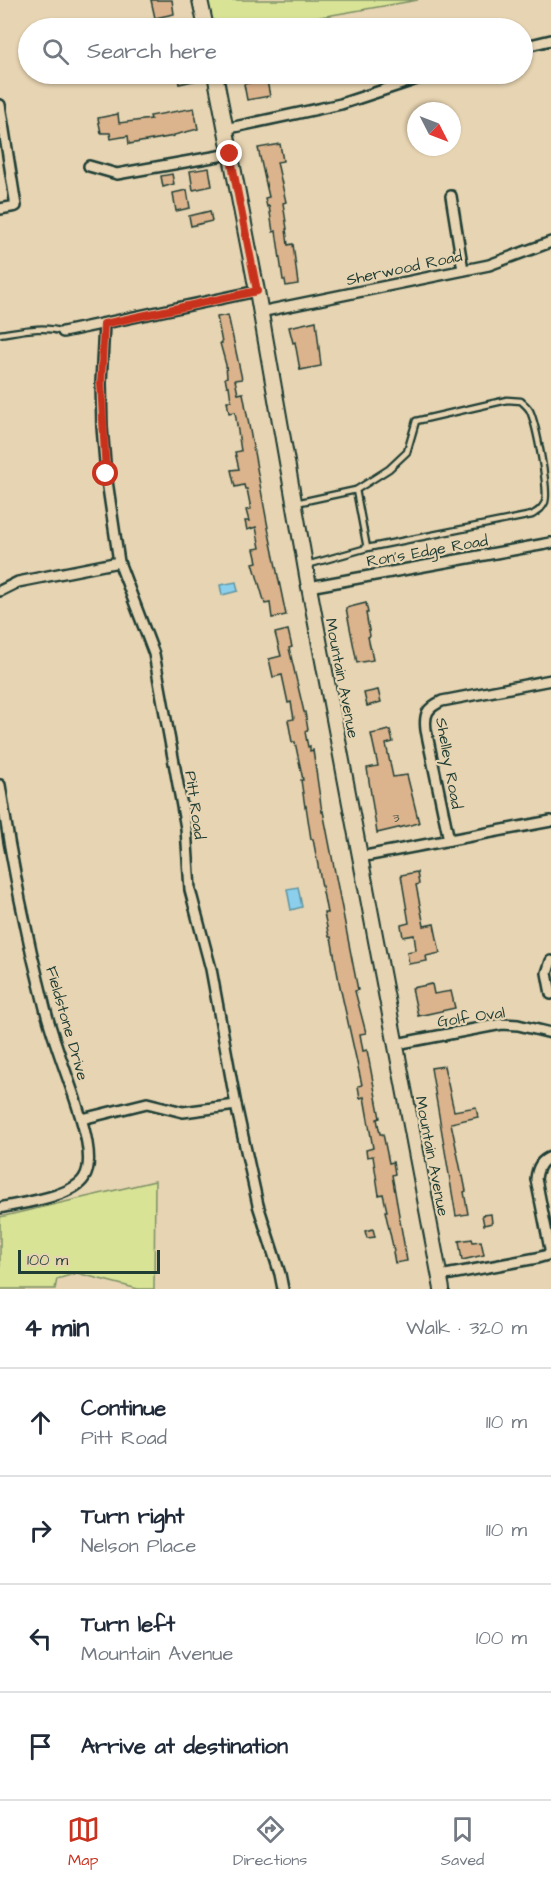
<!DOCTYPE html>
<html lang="en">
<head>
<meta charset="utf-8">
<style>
	:root { --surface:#fff; --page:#f2f2f3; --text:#1f2937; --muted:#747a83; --line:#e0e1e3; --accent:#c8321e }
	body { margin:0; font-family:"Architects Daughter",sans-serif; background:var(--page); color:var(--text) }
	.compass { position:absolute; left:407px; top:102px; width:54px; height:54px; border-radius:50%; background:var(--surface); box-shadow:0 2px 4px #0004; rotate:132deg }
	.scale { position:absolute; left:18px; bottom:15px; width:142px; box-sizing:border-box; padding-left:6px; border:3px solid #1f3d34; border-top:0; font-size:16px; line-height:21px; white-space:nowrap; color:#1f3d34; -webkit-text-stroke:4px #e7d4b2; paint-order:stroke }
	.stop { position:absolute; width:18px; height:18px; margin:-14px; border:4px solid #c8321e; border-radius:50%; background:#fff }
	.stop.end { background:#c8321e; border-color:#fff; box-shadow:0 2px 6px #0008 }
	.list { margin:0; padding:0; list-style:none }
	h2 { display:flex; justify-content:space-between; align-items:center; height:78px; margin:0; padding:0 24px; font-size:26px }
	h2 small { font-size:20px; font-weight:400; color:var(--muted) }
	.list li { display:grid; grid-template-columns:39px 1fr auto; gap:18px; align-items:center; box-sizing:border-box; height:108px; padding:0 24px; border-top:2px solid var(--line) }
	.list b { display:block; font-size:22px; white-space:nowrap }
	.list p { margin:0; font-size:20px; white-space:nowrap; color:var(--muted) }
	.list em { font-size:20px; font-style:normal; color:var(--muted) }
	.icon { flex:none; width:33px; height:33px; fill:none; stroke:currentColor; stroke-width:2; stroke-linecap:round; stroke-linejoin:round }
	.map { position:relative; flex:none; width:551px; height:1289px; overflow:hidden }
	.search { position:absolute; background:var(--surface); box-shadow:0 2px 4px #0004; left:18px; right:18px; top:18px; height:66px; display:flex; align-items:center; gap:15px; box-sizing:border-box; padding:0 21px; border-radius:33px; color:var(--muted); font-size:22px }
	.sheet { height:510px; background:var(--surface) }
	nav { display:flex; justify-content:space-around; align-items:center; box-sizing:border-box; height:84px; border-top:2px solid var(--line); background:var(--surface); font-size:16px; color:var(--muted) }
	nav a { display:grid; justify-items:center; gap:3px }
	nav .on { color:var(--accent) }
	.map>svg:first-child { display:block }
	.green { fill:#d8e396; stroke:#7c9065; stroke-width:1.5 }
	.water { fill:#8bcfec; stroke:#6095a2; stroke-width:1.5 }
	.building { fill:#dbb38c; stroke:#1f3d34; stroke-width:1.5 }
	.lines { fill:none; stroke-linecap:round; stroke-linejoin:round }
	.lane-casing { stroke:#1f3d34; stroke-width:9 }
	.street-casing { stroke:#1f3d34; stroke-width:14 }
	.secondary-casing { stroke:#1f3d34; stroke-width:18 }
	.lane { stroke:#e7d4b2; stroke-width:4.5 }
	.street { stroke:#e7d4b2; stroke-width:9 }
	.secondary { stroke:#e7d4b2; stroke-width:14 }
	.route { stroke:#c8321e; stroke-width:8 }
	.labels { text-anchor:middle; stroke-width:4.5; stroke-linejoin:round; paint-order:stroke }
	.number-label { font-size:14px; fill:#4e5a4a }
	.street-label { font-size:16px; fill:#1f3d34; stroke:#e7d4b2 }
</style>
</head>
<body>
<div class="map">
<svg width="551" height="1289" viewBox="0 0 551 1289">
	<rect width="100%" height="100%" fill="#e7d4b2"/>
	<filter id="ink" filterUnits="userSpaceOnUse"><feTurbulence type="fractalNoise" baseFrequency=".0167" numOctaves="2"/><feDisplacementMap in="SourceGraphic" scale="12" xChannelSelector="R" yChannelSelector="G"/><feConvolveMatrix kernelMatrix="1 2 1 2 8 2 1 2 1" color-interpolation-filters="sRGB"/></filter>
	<g filter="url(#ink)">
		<g class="green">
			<path d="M206 0H418L257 28H211Z"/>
			<path d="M155 1181 154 1289H138L77 1273 57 1279 55 1289H0V1217Z"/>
		</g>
		<g class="water">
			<path d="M236 582 238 591 222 595 220 585Z"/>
			<path d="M298 887 302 907 291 910 287 889Z"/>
		</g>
		<g class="building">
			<path d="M151 0H172L174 14 155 18Z"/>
			<path d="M177 74H197L198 80 179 84Z"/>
			<path d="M266 76 270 96 247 100 244 84 253 82 252 78Z"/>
			<path d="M194 108 198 129 174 135V136L129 144 128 136 111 139 110 133H101L98 118 118 114 119 123 151 119 150 116Z"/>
			<path d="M280 144 283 161 277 162 286 202 283 203 287 229H286L288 245 293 244 298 284 286 286 285 280H283L276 231 273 232 269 206 267 207 265 198 269 197 258 148Z"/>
			<path d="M209 168 212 186 193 190 190 171Z"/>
			<path d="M172 174 174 184 163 187 161 176Z"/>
			<path d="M187 190 190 208 176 211 173 193Z"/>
			<path d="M210 211 212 221 191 226 189 216Z"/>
			<path d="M228 315 242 379 235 380 238 394 243 393 269 533 286 615 272 618 270 603 265 604 253 563 257 562 254 549 260 548 256 527 247 530 245 521H249L246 510 251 509 247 489H245L244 485 235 487 231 470 239 469 235 452 241 451 235 412 229 413 227 401H231L229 386H227L225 378 227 377 226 365 220 343H222L217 317Z"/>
			<path d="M316 321 321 366 300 370 295 342 293 343 289 327Z"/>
			<path d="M366 603 368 613H366L370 636 368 637 373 660 357 663 346 608Z"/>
			<path d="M288 630 292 647 289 648 304 712H305L308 730 305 732 308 747 310 746V751L313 750 322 812 323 811 358 990 355 991 366 1033 360 1034 363 1051 367 1050 380 1118 377 1119 380 1134H383L389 1163 393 1162 395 1174 392 1175 407 1261 395 1263 393 1252 394 1251 385 1211H387L383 1194 379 1195 373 1156 367 1157 366 1150 373 1148 364 1097 360 1098 358 1086 362 1085 339 982 331 937H329L324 913H327L313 839H311L306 806 305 807 301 780H303L295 742H292L288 720 294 719 291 702 288 703 282 675 273 677 269 659 281 656 275 633Z"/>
			<path d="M378 690 381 702 367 706 364 693Z"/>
			<path d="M390 730 393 742 386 744 393 777 407 775 419 823 377 833 367 768 378 766 371 734Z"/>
			<path d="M417 872 419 884 416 885 424 926 434 924 440 953 426 956 427 961 409 964 407 952 416 950 414 935 403 937 401 925 409 923 401 875Z"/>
			<path d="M432 984 434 994 451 991 455 1008 418 1016 412 988Z"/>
			<path d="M444 1066 454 1111 476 1107 478 1117 451 1123 462 1176H463L466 1191 464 1192 468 1214 456 1216 431 1068Z"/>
			<path d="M491 1214 492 1223 484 1225 482 1215Z"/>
			<path d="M373 1229 375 1237 367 1238 365 1231Z"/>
			<path d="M472 1239 473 1242 481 1241 484 1255 462 1260 459 1241Z"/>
		</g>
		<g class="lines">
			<g class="lane-casing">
				<g id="lane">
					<path d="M0 334C20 331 44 325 63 332"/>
					<path d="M356 490 367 548"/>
					<path d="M296 503 356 490 389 469 407 452 416 421 507 400 521 401C524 404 528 407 530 411 536 424 549 489 545 502 542 509 538 511 532 515L367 548 307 565"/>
				</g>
			</g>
			<g class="street-casing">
				<g id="street">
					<path d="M522 47 551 40"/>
					<path d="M0 105 16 206 0 209"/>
					<path d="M225 129 341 104 432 74"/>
					<path d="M89 166 117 174 230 154"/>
					<path d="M451 196 463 270"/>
					<path d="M260 312 489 265 551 242"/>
					<path d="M104 324 101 383 102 427 106 474 119 562 154 654 186 828 190 890 211 969 236 1105 258 1205 280 1274 283 1289"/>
					<path d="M63 332 257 291"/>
					<path d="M309 587 551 543"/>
					<path d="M0 591 18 582 119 562"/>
					<path d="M0 785C11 860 26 935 45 1008 53 1039 65 1069 75 1099 81 1118 96 1160 84 1178 72 1197 21 1203 0 1208"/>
					<path d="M449 840 426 730C424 714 427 708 442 701L551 680"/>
					<path d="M360 857 551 821"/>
					<path d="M551 961 547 973 551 994"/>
					<path d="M396 1044 502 1024 518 1025 551 1033"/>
					<path d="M82 1119 147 1103 183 1112 236 1105"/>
					<path d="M551 1254 536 1179C537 1169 541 1160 551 1157"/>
					<path d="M440 1276 537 1258 551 1254"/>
				</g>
			</g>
			<g class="secondary-casing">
				<g id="secondary">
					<path d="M200 0 206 28"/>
					<path d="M215 74 257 291 309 587 442 1289"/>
				</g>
			</g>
			<use href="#lane" class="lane"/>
			<use href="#street" class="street"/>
			<use href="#secondary" class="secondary"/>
		</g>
	</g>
	<g class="lines" filter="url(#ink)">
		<path class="route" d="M106 474 101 383 104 324 257 291 230 154"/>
	</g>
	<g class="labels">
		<g class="number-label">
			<text x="396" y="822">3</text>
		</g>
		<g class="street-label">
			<text transform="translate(404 267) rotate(-12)" y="6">Sherwood Road</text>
			<text transform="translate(427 550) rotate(-10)" y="6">Ron's Edge Road</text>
			<text transform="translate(343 678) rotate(79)" y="6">Mountain Avenue</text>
			<text transform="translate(450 763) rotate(80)" y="6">Shelley Road</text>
			<text transform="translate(196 805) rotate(82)" y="6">Pitt Road</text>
			<text transform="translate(471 1016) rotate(-8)" y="6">Golf Oval</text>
			<text transform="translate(68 1023) rotate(74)" y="6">Fieldstone Drive</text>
			<text transform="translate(433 1156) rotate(79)" y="6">Mountain Avenue</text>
		</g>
	</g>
</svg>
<svg class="compass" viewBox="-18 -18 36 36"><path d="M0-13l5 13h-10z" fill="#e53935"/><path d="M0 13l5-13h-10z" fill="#747a83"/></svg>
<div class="scale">100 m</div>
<div class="stop" style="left:106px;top:474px"></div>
<div class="stop end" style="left:230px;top:154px"></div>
<div class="search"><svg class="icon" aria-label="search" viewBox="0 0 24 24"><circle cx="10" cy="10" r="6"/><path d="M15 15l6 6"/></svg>Search here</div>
</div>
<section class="sheet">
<h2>4 min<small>Walk · 320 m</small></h2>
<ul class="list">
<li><svg class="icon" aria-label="ahead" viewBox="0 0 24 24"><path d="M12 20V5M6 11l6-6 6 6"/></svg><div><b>Continue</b><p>Pitt Road</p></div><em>110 m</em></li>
<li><svg class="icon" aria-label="right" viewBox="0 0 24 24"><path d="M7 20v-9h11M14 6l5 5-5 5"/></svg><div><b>Turn right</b><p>Nelson Place</p></div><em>110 m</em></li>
<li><svg class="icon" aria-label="left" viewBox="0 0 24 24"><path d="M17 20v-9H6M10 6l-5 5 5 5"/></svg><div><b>Turn left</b><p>Mountain Avenue</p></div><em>100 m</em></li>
<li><svg class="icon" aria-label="arrive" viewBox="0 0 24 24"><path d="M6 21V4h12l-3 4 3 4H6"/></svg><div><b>Arrive at destination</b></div></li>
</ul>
</section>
<nav>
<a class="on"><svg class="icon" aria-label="map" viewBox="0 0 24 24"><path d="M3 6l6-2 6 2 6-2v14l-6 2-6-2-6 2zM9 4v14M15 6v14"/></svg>Map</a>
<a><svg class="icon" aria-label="directions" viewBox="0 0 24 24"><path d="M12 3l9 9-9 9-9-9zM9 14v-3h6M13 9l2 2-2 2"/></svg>Directions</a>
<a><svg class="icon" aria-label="saved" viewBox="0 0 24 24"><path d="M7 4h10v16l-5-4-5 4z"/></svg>Saved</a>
</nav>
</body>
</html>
